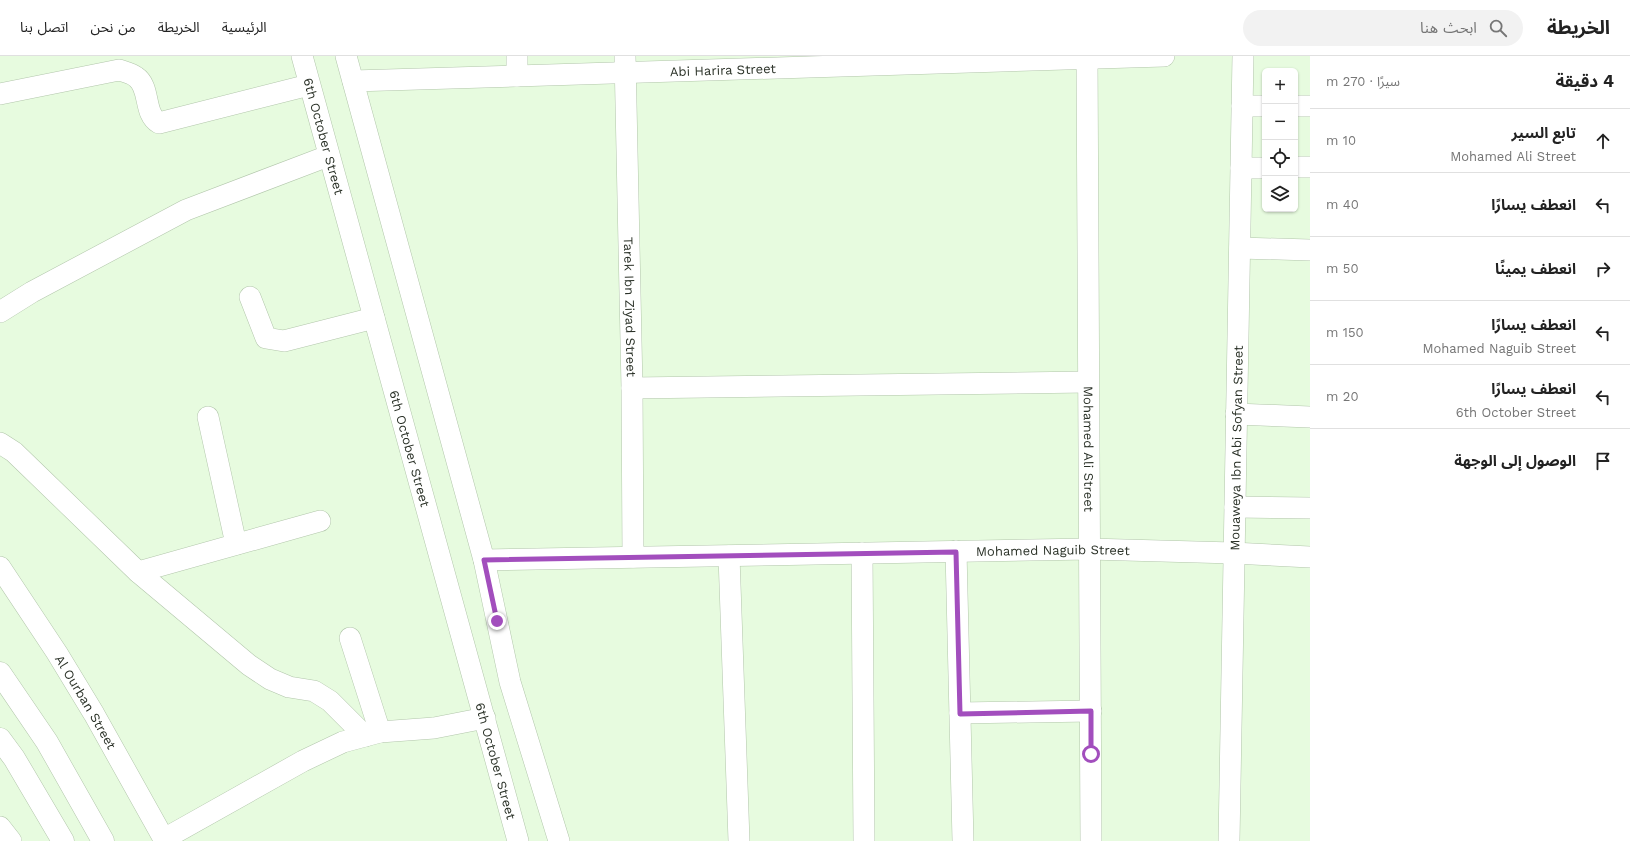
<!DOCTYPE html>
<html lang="ar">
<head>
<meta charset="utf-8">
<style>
	:root { --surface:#fff; --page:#f2f2f2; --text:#222; --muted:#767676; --line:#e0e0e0 }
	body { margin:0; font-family:"Work Sans","Noto Sans Arabic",sans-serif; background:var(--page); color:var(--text); direction:rtl }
	.controls { position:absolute; right:12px; top:12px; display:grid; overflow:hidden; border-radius:6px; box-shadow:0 1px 3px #0004 }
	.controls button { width:36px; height:36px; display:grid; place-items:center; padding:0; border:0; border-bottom:1px solid var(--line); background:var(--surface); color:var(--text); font:20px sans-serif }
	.stop { position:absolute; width:12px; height:12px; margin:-9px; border:3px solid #a24ebd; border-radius:50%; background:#fff }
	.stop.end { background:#a24ebd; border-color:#fff; box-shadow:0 1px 4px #0008 }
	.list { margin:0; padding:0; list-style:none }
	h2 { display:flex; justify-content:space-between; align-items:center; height:52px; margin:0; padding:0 16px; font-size:17px }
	h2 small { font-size:13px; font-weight:400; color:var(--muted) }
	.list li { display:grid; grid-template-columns:26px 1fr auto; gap:12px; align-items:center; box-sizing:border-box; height:64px; padding:0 16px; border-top:1px solid var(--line) }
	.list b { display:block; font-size:15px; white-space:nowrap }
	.list p { margin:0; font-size:13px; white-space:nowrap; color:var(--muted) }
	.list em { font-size:13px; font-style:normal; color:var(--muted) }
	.icon { flex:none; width:22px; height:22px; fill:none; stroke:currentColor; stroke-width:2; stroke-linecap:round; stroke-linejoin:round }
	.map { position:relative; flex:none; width:1310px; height:785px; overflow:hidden; direction:ltr }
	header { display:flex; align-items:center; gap:24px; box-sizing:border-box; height:56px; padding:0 20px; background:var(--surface); border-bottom:1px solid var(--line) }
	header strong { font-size:19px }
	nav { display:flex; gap:22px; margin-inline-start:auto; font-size:14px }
	.search { width:280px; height:36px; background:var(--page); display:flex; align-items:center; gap:10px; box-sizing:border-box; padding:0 14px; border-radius:22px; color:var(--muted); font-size:15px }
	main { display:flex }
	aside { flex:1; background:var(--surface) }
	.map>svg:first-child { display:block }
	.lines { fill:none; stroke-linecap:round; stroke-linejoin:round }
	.minor-casing { stroke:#b2c6ab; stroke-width:22 }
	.major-casing { stroke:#b2c6ab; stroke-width:23 }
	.minor { stroke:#fff; stroke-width:21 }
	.major { stroke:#fff; stroke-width:22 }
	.route { stroke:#a24ebd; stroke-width:5 }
	.labels { text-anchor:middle; stroke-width:4; stroke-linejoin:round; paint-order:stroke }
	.street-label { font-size:13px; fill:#2b3228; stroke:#fff }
</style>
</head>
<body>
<header>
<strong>الخريطة</strong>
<div class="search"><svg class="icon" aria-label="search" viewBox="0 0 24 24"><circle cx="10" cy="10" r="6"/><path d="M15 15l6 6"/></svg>ابحث هنا</div>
<nav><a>الرئيسية</a><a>الخريطة</a><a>من نحن</a><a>اتصل بنا</a></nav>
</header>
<main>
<aside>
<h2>4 دقيقة<small>سيرًا · 270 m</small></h2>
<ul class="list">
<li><svg class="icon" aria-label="ahead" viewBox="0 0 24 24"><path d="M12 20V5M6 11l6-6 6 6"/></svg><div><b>تابع السير</b><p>Mohamed Ali Street</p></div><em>10 m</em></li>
<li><svg class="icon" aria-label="left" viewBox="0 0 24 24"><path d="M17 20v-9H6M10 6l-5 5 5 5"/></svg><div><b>انعطف يسارًا</b></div><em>40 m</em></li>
<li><svg class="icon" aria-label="right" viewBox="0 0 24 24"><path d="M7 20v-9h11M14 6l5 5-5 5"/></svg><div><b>انعطف يمينًا</b></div><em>50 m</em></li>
<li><svg class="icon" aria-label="left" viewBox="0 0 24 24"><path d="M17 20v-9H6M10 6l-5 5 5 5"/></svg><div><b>انعطف يسارًا</b><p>Mohamed Naguib Street</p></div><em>150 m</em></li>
<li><svg class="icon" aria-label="left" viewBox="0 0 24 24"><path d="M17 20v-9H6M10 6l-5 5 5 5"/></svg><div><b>انعطف يسارًا</b><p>6th October Street</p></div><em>20 m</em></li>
<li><svg class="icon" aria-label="arrive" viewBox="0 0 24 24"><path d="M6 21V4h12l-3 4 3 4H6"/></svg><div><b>الوصول إلى الوجهة</b></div></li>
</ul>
</aside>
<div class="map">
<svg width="1310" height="785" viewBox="0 0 1310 785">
	<rect width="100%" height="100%" fill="#e7fbdf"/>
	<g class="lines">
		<g class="minor-casing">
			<g id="minor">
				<path id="s1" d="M302 0 518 785"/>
				<path d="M346 0 484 504 510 626 559 785"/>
				<path d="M517 0V20"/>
				<path id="s2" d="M625 0 632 332 633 501"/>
				<path id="s3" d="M1087 0 1091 785"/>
				<path id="s4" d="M353 25 1164 0"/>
				<path d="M0 38 119 14C125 16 131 17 136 21 151 31 143 58 159 67L309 29"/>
				<path d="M1242 50H1265"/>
				<path d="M1295 50H1310"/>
				<path d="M1295 111H1310"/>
				<path d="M1241 112H1265"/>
				<path d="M1240 192 1310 194"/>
				<path d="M250 241 266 282 284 285 374 262"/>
				<path d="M0 256 32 236 186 154 328 100"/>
				<path d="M632 332 1088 326"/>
				<path d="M1236 358 1310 361"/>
				<path d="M208 361 236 488"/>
				<path d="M0 387 14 396 138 516 249 609 270 623 289 631 314 635 330 645 365 680"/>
				<path d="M1235 451 1310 452"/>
				<path d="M956 495 963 785"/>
				<path d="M862 497 864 785"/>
				<path d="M729 500 739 785"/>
				<path id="s5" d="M484 504 1089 493 1233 497 1310 501"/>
				<path id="s6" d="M0 511 57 597 94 658 165 785"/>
				<path d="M138 516 320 465"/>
				<path d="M350 582 380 676"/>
				<path d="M960 657 1091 655"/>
				<path d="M0 771 11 785"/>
				<path d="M164 783 303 705 343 686 380 676 434 672 485 662"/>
				<path id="s7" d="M1229 785 1243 0"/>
			</g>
		</g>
		<g class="major-casing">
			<g id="major">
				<path d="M0 617 47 686 103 785"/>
				<path d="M0 683 14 702 63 785"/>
			</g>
		</g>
		<use href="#minor" class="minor"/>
		<use href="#major" class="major"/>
	</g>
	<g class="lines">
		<path class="route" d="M497 565 484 504 956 496 960 658 1091 655V698"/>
	</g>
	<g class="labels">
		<g class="street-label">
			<text dy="5" stroke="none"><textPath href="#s4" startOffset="370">Abi Harira Street</textPath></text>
			<text dy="5" stroke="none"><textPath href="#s1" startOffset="83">6th October Street</textPath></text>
			<text dy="5" stroke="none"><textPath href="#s2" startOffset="251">Tarek Ibn Ziyad Street</textPath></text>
			<text dy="5" stroke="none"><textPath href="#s1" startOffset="407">6th October Street</textPath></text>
			<text dy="5" stroke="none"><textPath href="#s7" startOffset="393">Mouaweya Ibn Abi Sofyan Street</textPath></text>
			<text dy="5" stroke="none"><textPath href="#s3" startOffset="393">Mohamed Ali Street</textPath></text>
			<text dy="5" stroke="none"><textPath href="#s5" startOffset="569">Mohamed Naguib Street</textPath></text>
			<text dy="5" stroke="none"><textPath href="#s6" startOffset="160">Al Ourban Street</textPath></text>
			<text dy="5" stroke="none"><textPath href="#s1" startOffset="731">6th October Street</textPath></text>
		</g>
	</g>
</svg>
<div class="controls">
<button>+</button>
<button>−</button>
<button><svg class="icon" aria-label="locate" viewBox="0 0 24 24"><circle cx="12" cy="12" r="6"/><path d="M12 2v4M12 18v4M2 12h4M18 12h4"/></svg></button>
<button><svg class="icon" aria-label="layers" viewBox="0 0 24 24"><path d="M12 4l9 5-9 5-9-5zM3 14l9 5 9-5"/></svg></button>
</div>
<div class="stop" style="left:1091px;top:698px"></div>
<div class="stop end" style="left:497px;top:565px"></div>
</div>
</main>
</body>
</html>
